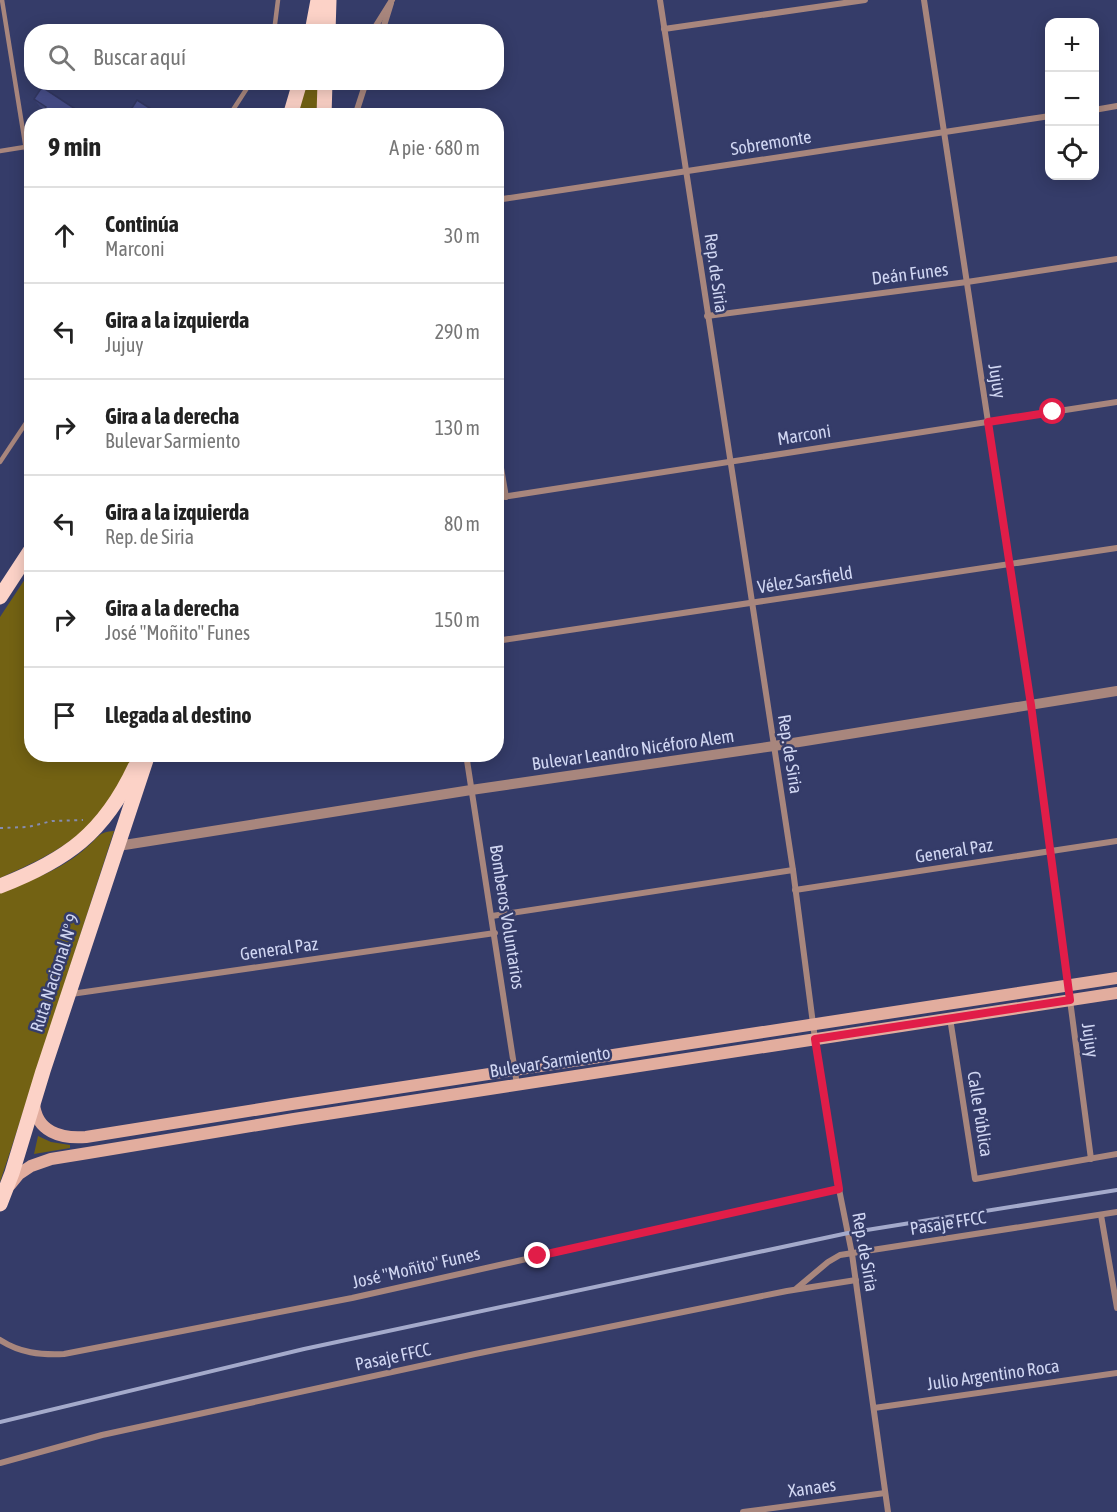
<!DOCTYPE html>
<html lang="es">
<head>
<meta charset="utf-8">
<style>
	:root { --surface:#fff; --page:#f2f2f2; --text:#222; --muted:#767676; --line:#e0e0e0 }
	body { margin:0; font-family:"Asap Condensed",sans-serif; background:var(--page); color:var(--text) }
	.controls { position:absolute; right:18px; top:18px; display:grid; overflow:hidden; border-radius:12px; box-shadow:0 3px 15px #0003 }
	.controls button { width:54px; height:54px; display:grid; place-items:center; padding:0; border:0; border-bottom:2px solid var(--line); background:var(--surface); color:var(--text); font:30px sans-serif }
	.stop { position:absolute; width:18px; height:18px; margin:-14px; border:4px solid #e11d48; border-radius:50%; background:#fff }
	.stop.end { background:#e11d48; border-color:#fff; box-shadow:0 2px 6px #0008 }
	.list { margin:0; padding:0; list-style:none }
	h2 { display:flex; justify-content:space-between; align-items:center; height:78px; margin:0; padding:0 24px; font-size:26px }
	h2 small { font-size:20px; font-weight:400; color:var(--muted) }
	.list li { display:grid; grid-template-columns:39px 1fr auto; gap:18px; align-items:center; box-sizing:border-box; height:96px; padding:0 24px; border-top:2px solid var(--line) }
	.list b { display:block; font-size:22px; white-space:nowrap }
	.list p { margin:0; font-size:20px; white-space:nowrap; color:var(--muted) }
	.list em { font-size:20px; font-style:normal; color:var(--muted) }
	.icon { flex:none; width:33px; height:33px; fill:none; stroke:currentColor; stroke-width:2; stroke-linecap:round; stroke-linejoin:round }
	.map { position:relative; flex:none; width:1117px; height:1512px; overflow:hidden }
	.search { position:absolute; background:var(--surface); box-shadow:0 3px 15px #0003; left:24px; top:24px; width:480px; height:66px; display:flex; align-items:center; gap:15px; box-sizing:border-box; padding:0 21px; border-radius:24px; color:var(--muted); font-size:22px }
	.panel { position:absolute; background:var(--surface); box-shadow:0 3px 15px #0003; left:24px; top:108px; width:480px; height:654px; border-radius:24px }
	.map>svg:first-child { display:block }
	.green { fill:#736213 }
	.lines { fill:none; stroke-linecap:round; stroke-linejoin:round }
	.path { stroke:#868cb1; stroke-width:2; stroke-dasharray:3 4.5; stroke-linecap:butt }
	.service { stroke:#a8867d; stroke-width:4.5 }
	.minor { stroke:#a8867d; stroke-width:6 }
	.tertiary { stroke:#a8867d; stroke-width:10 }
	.secondary { stroke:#e2ad9e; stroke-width:12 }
	.primary { stroke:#fcd2c7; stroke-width:15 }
	.rail { stroke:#a4aacb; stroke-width:4 }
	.wall { fill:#3c4275 }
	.building { fill:#464d88; stroke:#31365f; stroke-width:1.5 }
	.route { stroke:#e11d48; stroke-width:8 }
	.labels { text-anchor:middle; stroke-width:5; stroke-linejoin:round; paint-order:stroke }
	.street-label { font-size:18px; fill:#d0d6f2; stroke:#353c69 }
</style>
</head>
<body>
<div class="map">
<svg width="1117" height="1512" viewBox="0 0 1117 1512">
	<rect width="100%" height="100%" fill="#353c69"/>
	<g class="green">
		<path d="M306 83H319L316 115 297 116Z"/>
		<path d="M31 570 32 754 134 755C107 826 66 849 0 878V617Z"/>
		<path d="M114 831 11 1149 0 1182V893C31 880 62 870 87 847 99 837 98 832 114 831Z"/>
		<path d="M38 1136 51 1142 70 1145V1148L34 1154Z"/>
	</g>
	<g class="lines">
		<path class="path" d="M0 828 28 827 52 821 83 820"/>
		<g class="service">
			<path d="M2 0 32 187"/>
			<path d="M274 32 278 0"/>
			<path d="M229 116 251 82"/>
			<path d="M0 151 25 147"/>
			<path d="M0 462 32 414"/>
		</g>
		<g class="minor">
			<path d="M660 0 793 870 815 1039 839 1189 852 1254 888 1512"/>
			<path d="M924 0 1031 705 1091 1159"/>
			<path d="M664 29 865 0"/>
			<path d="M372 32 392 0"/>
			<path d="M382 32 391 3"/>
			<path d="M1094 110 1117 106"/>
			<path d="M355 116 366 82"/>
			<path d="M496 200 1050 116"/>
			<path d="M707 316 967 282 1117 259"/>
			<path d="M496 439 506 497"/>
			<path d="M496 498 1117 402"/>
			<path d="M496 641 1117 548"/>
			<path d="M466 754 517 1085"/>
			<path d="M795 890 1117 841"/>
			<path d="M492 916 793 870"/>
			<path d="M71 994 495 933"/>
			<path d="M950 1018 975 1179 1117 1154"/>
			<path d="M1101 1215 1117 1308"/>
			<path d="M797 1288 828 1262 840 1255 1117 1212"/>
			<path d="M0 1340C20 1353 40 1355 64 1354L352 1298 839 1189"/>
			<path d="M874 1408 1117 1373"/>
			<path d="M0 1463 102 1435 475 1354 787 1291 856 1280"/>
			<path d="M743 1512 885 1493"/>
		</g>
		<path class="tertiary" d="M118 846 471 790 774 746 1117 691"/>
		<g class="secondary">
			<path d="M34 1103C36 1132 61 1139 86 1137L292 1104 1117 978"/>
			<path d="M10 1185 19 1174 31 1166 51 1159 88 1153 294 1119 1117 993"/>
		</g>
		<g class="primary">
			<path d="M312 32 318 0"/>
			<path d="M328 32 329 0"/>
			<path d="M290 116 300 82"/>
			<path d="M324 116 325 82"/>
			<path d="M0 597 32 548"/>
			<path d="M0 886C67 860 104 833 135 767"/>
			<path d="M0 1204 12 1173 43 1071 148 754"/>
		</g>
		<path class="rail" d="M0 1422 304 1349 848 1233 1117 1190"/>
	</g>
	<path class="wall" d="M34 99 86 116 44 112Z"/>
	<g class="building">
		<path d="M42 87 86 116H41L46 107 34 99Z"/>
		<path d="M137 100 159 114 158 116H127Z"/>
	</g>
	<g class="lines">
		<path class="route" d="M538 1256 839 1189 815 1039 1070 1000 1031 705 988 422 1053 412"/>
	</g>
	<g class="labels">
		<g class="street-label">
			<text transform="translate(771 143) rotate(-9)" y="6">Sobremonte</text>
			<text transform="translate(716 273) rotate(82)" y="6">Rep. de Siria</text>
			<text transform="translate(910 274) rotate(-7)" y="6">Deán Funes</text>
			<text transform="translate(997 381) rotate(81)" y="6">Jujuy</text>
			<text transform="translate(804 435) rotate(-9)" y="6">Marconi</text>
			<text transform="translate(805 580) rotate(-9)" y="6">Vélez Sarsfield</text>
			<text transform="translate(633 750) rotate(-8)" y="6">Bulevar Leandro Nicéforo Alem</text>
			<text transform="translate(790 754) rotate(81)" y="6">Rep. de Siria</text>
			<text transform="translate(954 851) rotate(-9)" y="6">General Paz</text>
			<text transform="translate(507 917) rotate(81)" y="6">Bomberos Voluntarios</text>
			<text transform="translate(279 949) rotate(-8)" y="6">General Paz</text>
			<text transform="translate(55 973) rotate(-72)" y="6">Ruta Nacional Nº 9</text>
			<text transform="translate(1090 1040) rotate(82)" y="6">Jujuy</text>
			<text transform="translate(550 1062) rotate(-9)" y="6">Bulevar Sarmiento</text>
			<text transform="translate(980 1114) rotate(81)" y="6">Calle Pública</text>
			<text transform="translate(948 1223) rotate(-9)" y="6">Pasaje FFCC</text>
			<text transform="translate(865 1252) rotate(80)" y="6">Rep. de Siria</text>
			<text transform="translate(416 1268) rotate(-13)" y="6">José "Moñito" Funes</text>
			<text transform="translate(393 1357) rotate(-12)" y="6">Pasaje FFCC</text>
			<text transform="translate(993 1375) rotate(-8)" y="6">Julio Argentino Roca</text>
			<text transform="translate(812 1488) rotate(-8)" y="6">Xanaes</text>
		</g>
	</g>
</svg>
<div class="controls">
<button>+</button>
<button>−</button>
<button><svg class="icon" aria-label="locate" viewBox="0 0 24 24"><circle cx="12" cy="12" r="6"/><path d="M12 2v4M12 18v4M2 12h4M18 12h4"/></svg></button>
</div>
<div class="stop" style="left:1053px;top:412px"></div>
<div class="stop end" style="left:538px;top:1256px"></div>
<div class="search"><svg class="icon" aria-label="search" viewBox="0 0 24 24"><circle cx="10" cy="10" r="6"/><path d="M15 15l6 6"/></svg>Buscar aquí</div>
<section class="panel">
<h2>9 min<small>A pie · 680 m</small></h2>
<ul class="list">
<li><svg class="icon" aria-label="ahead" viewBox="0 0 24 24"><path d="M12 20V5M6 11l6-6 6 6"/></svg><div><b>Continúa</b><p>Marconi</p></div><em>30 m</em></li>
<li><svg class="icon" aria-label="left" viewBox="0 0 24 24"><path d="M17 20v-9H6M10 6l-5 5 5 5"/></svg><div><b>Gira a la izquierda</b><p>Jujuy</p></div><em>290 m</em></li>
<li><svg class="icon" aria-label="right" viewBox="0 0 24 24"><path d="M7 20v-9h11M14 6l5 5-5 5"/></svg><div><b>Gira a la derecha</b><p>Bulevar Sarmiento</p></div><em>130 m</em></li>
<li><svg class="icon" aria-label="left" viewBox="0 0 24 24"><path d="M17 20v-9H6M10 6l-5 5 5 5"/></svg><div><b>Gira a la izquierda</b><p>Rep. de Siria</p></div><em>80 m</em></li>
<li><svg class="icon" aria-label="right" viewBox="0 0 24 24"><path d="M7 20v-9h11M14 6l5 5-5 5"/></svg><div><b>Gira a la derecha</b><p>José &quot;Moñito&quot; Funes</p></div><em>150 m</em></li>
<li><svg class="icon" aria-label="arrive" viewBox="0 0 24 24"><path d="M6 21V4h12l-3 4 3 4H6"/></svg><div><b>Llegada al destino</b></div></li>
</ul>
</section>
</div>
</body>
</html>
